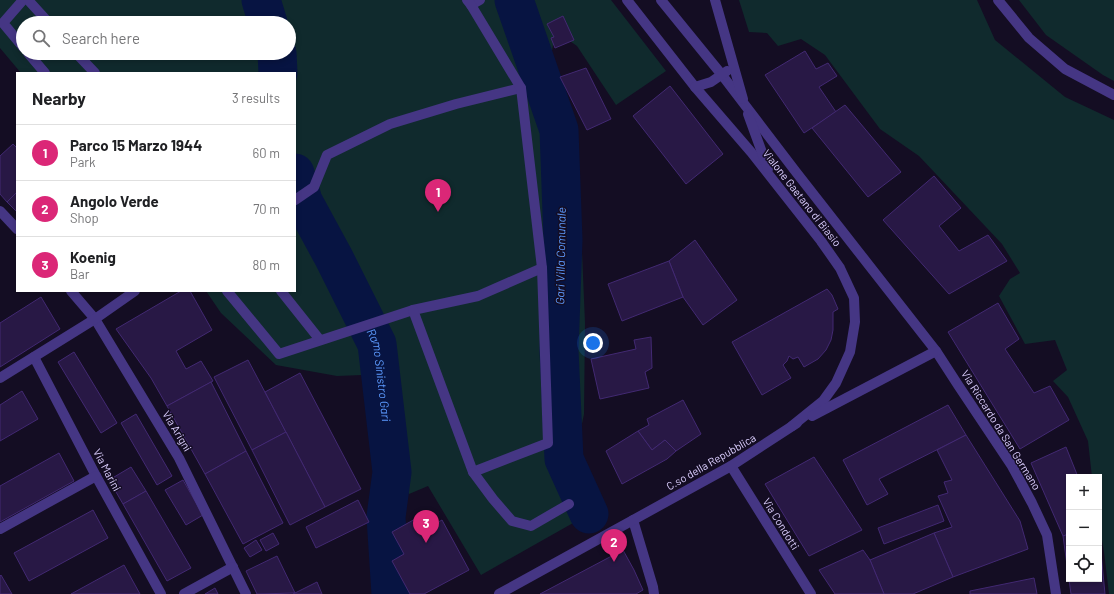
<!DOCTYPE html>
<html lang="en">
<head>
<meta charset="utf-8">
<style>
	:root { --surface:#fff; --page:#f2f2f2; --text:#202124; --muted:#757577; --line:#e0e0e0; --accent:#db2777 }
	body { margin:0; font-family:Barlow,sans-serif; background:var(--page); color:var(--text) }
	.controls { position:absolute; right:12px; bottom:12px; display:grid; overflow:hidden; border-radius:0px; box-shadow:0 2px 6px #0003 }
	.controls button { width:36px; height:36px; display:grid; place-items:center; padding:0; border:0; border-bottom:1px solid var(--line); background:var(--surface); color:var(--text); font:20px sans-serif }
	.you { position:absolute; left:593px; top:343px; width:14px; height:14px; margin:-10px; border:3px solid #fff; border-radius:50%; background:#1a73e8; box-shadow:0 0 0 6px #1a73e833 }
	.badge { display:grid; place-items:center; width:26px; height:26px; border-radius:50%; background:var(--accent); color:#fff; font-size:13px; font-weight:700 }
	.pin { position:absolute; translate:-50% -33px; filter:drop-shadow(0 1px 2px #0008) }
	.pin::after { content:''; position:absolute; top:21px; width:14px; height:12px; background:inherit; clip-path:polygon(0 0,100% 0,50% 100%) }
	.list { margin:0; padding:0; list-style:none }
	h2 { display:flex; justify-content:space-between; align-items:center; height:52px; margin:0; padding:0 16px; font-size:17px }
	h2 small { font-size:13px; font-weight:400; color:var(--muted) }
	.list li { display:grid; grid-template-columns:26px 1fr auto; gap:12px; align-items:center; box-sizing:border-box; height:56px; padding:0 16px; border-top:1px solid var(--line) }
	.list b { display:block; font-size:15px; white-space:nowrap }
	.list p { margin:0; font-size:13px; white-space:nowrap; color:var(--muted) }
	.list em { font-size:13px; font-style:normal; color:var(--muted) }
	.icon { flex:none; width:22px; height:22px; fill:none; stroke:currentColor; stroke-width:2; stroke-linecap:round; stroke-linejoin:round }
	.map { position:relative; flex:none; width:1114px; height:594px; overflow:hidden }
	.search { position:absolute; background:var(--surface); box-shadow:0 2px 6px #0003; left:16px; top:16px; width:280px; height:44px; display:flex; align-items:center; gap:10px; box-sizing:border-box; padding:0 14px; border-radius:22px; color:var(--muted); font-size:15px }
	.panel { position:absolute; background:var(--surface); box-shadow:0 2px 6px #0003; left:16px; top:72px; width:280px; height:220px; border-radius:0px }
	.map>svg:first-child { display:block }
	.green { fill:#102a2d; fill-rule:evenodd }
	.lines { fill:none; stroke-linecap:round; stroke-linejoin:round }
	.river { stroke:#071442; stroke-width:39 }
	.building { fill:#281845; stroke:#422972 }
	.pedestrian { stroke:#453684; stroke-width:10 }
	.minor { stroke:#453684; stroke-width:10 }
	.tertiary { stroke:#453684; stroke-width:10 }
	.labels { text-anchor:middle; stroke-width:3; stroke-linejoin:round; paint-order:stroke }
	.street-label { font-size:11px; fill:#dccfff; stroke:#140d23 }
	.water-label { font-size:12px; font-style:italic; fill:#5d9bff; stroke:#140d23 }
</style>
</head>
<body>
<div class="map">
<svg width="1114" height="594" viewBox="0 0 1114 594">
	<rect width="100%" height="100%" fill="#140d23"/>
	<g class="green">
		<path d="M0 0H611L666 71 616 105 577 46 567 39 553 45 549 69 577 133 585 323 584 414 578 443 589 514 481 575 428 486 409 494 381 447 362 375 337 376 276 365 221 313 206 291H295V73H21L0 48ZM23 23H289V53H23Z"/>
		<path d="M739 0H977L995 40 1065 97 1114 120V594H1109L1104 552 1099 524V477H1092L1088 441 1068 397 1053 381 1067 370 1055 340 1025 344 999 296 1010 279 1020 273 1002 244 919 156 880 129 825 55 801 39 778 46 767 33 749 32Z"/>
		<path d="M1019 0H1114V81L1103 75 1046 35Z"/>
	</g>
	<g class="lines">
		<g class="river">
			<path d="M261 0 268 23"/>
			<path d="M514 0 559 130 563 240 559 351 564 459 589 514"/>
			<path d="M277 53 278 73"/>
			<path id="s1" d="M295 173 303 201 334 258 377 344 392 472 386 517 391 594"/>
		</g>
	</g>
	<g class="building">
		<path d="M563 16 574 40 555 48 551 38 554 37 547 24Z"/>
		<path d="M805 51 816 69 828 63 837 76 819 87 836 112 804 133 765 75Z"/>
		<path d="M586 68 611 119 587 130 560 77Z"/>
		<path d="M670 86 723 154 686 184 633 116Z"/>
		<path d="M845 105 901 172 868 197 812 128Z"/>
		<path d="M13 144 17 148V192L7 202 0 194V156Z"/>
		<path d="M934 176 961 208 939 226 959 251 988 235 1007 261 949 294 883 220Z"/>
		<path d="M17 192V212L7 202Z"/>
		<path d="M695 240 737 300 703 325 683 297 669 261Z"/>
		<path d="M669 261 683 297 622 321 608 284Z"/>
		<path d="M827 289 832 295 838 309 833 312V330L831 340 826 350 818 359 804 367 798 357 793 359 789 356 787 361 783 365 791 378 762 395 732 342Z"/>
		<path d="M181 291H190L212 330 176 351 186 369 201 361 213 381 167 406 151 378 116 329Z"/>
		<path d="M41 297 60 329 0 367V323Z"/>
		<path d="M998 303 1019 339 1005 349 1034 393 1050 386 1069 420 1020 449 948 332Z"/>
		<path d="M651 337 652 368 645 372 649 388 600 399 591 359 636 349 634 340Z"/>
		<path d="M74 352 117 423 101 433 58 362Z"/>
		<path d="M248 360 286 432 252 450 214 377Z"/>
		<path d="M300 373 361 489 325 507 265 392Z"/>
		<path d="M211 382 246 451 205 474 167 406Z"/>
		<path d="M22 391 38 419 0 441V405Z"/>
		<path d="M683 400 701 434 676 451 665 440 652 450 638 431 649 425 647 419Z"/>
		<path d="M948 405 966 435 879 479 888 494 867 505 843 460Z"/>
		<path d="M136 414 172 476 157 485 121 423Z"/>
		<path d="M638 431 652 450 665 440 676 451 667 459 622 484 606 451Z"/>
		<path d="M286 432 325 507 290 525 252 450Z"/>
		<path d="M966 435 1020 521 1028 549 953 577 934 533 952 527 938 496 948 493 944 482 952 480 937 450Z"/>
		<path d="M1066 447 1078 477H1069V534L1063 536 1031 463Z"/>
		<path d="M246 451 283 523 243 544 205 474Z"/>
		<path d="M59 453 74 481 0 522V486Z"/>
		<path d="M814 457 862 530 809 556 765 484Z"/>
		<path d="M131 467 146 491 123 504 109 480Z"/>
		<path d="M183 480 203 515 186 525 165 490Z"/>
		<path d="M146 491 191 568 167 581 123 504Z"/>
		<path d="M358 500 369 522 316 548 306 527Z"/>
		<path d="M938 505 944 521 884 544 878 528Z"/>
		<path d="M93 510 108 538 29 581 14 553Z"/>
		<path d="M424 514 431 526 442 520 469 570 424 594H410L392 561 404 554 392 532Z"/>
		<path d="M1099 532 1105 594H1071L1063 536 1069 534V579H1099Z"/>
		<path d="M273 533 279 544 266 551 260 540Z"/>
		<path d="M934 533 953 577 913 594H884L870 560Z"/>
		<path d="M256 540 262 550 250 557 244 548Z"/>
		<path d="M623 550 634 570 643 590 636 594H540Z"/>
		<path d="M863 550 870 560 884 594H835L819 570Z"/>
		<path d="M277 556 295 593 257 594 246 571Z"/>
		<path d="M124 565 140 594H71Z"/>
		<path d="M1 575 12 594H0V576Z"/>
		<path d="M1034 578 1037 594H970V591Z"/>
		<path d="M317 582 322 594H293Z"/>
		<path d="M215 588 218 594H205Z"/>
	</g>
	<g class="lines">
		<g class="pedestrian">
			<path d="M23 0 3 23 23 47"/>
			<path d="M28 0 49 23"/>
			<path d="M471 5 480 0"/>
			<path d="M28 53 45 73"/>
			<path d="M76 53 95 73"/>
			<path d="M295 200 314 187 327 155 390 124 456 104 521 88"/>
			<path d="M227 291 279 354 413 310 478 296 542 268"/>
			<path d="M281 291 320 340"/>
			<path d="M413 310 473 472 548 443 542 268 521 88 471 5 467 0"/>
			<path d="M473 472 493 499 512 521 531 526 569 504"/>
		</g>
		<g class="minor">
			<path d="M998 0 1029 38 1065 69 1114 95"/>
			<path d="M0 211 17 229"/>
			<path d="M71 291 95 319 179 458 246 594"/>
			<path d="M34 357 96 476 161 594"/>
			<path d="M0 378 95 319 135 291"/>
			<path d="M731 466 811 594"/>
			<path d="M633 520 653 587 654 594"/>
			<path d="M0 529 96 476"/>
			<path d="M184 594 233 567"/>
		</g>
		<g class="tertiary">
			<path d="M627 0 695 87 751 152 821 241 840 268 854 298 855 322 850 352 836 383 823 401 792 426"/>
			<path d="M661 0 722 75 796 172 936 351 958 385 1012 466 1032 503 1047 535 1056 594"/>
			<path d="M715 0 743 99"/>
			<path d="M695 87 711 82 727 71"/>
			<path d="M748 114 768 169"/>
			<path d="M812 416 936 351"/>
			<path d="M499 594 731 466 797 423"/>
		</g>
	</g>
	<g class="labels">
		<g class="street-label">
			<text transform="translate(802 198) rotate(52)" y="4">Vialone Gaetano di Biasio</text>
			<text transform="translate(1001 430) rotate(58)" y="4">Via Riccardo da San Germano</text>
			<text transform="translate(177 431) rotate(59)" y="4">Via Arigni</text>
			<text transform="translate(711 462) rotate(-30)" y="4">C.so della Repubblica</text>
			<text transform="translate(107 470) rotate(62)" y="4">Via Marini</text>
			<text transform="translate(781 524) rotate(58)" y="4">Via Condotti</text>
		</g>
		<g class="water-label">
			<text transform="translate(561 256) rotate(-89)" y="4">Gari Villa Comunale</text>
			<text dy="4" stroke="none"><textPath href="#s1" startOffset="221">Ramo Sinistro Gari</textPath></text>
		</g>
	</g>
</svg>
<div class="controls">
<button>+</button>
<button>−</button>
<button><svg class="icon" aria-label="locate" viewBox="0 0 24 24"><circle cx="12" cy="12" r="6"/><path d="M12 2v4M12 18v4M2 12h4M18 12h4"/></svg></button>
</div>
<div class="you"></div>
<div class="pin badge" style="left:438px;top:212px">1</div>
<div class="pin badge" style="left:614px;top:562px">2</div>
<div class="pin badge" style="left:426px;top:543px">3</div>
<div class="search"><svg class="icon" aria-label="search" viewBox="0 0 24 24"><circle cx="10" cy="10" r="6"/><path d="M15 15l6 6"/></svg>Search here</div>
<section class="panel">
<h2>Nearby<small>3 results</small></h2>
<ul class="list">
<li><span class="badge">1</span><div><b>Parco 15 Marzo 1944</b><p>Park</p></div><em>60 m</em></li>
<li><span class="badge">2</span><div><b>Angolo Verde</b><p>Shop</p></div><em>70 m</em></li>
<li><span class="badge">3</span><div><b>Koenig</b><p>Bar</p></div><em>80 m</em></li>
</ul>
</section>
</div>
</body>
</html>
